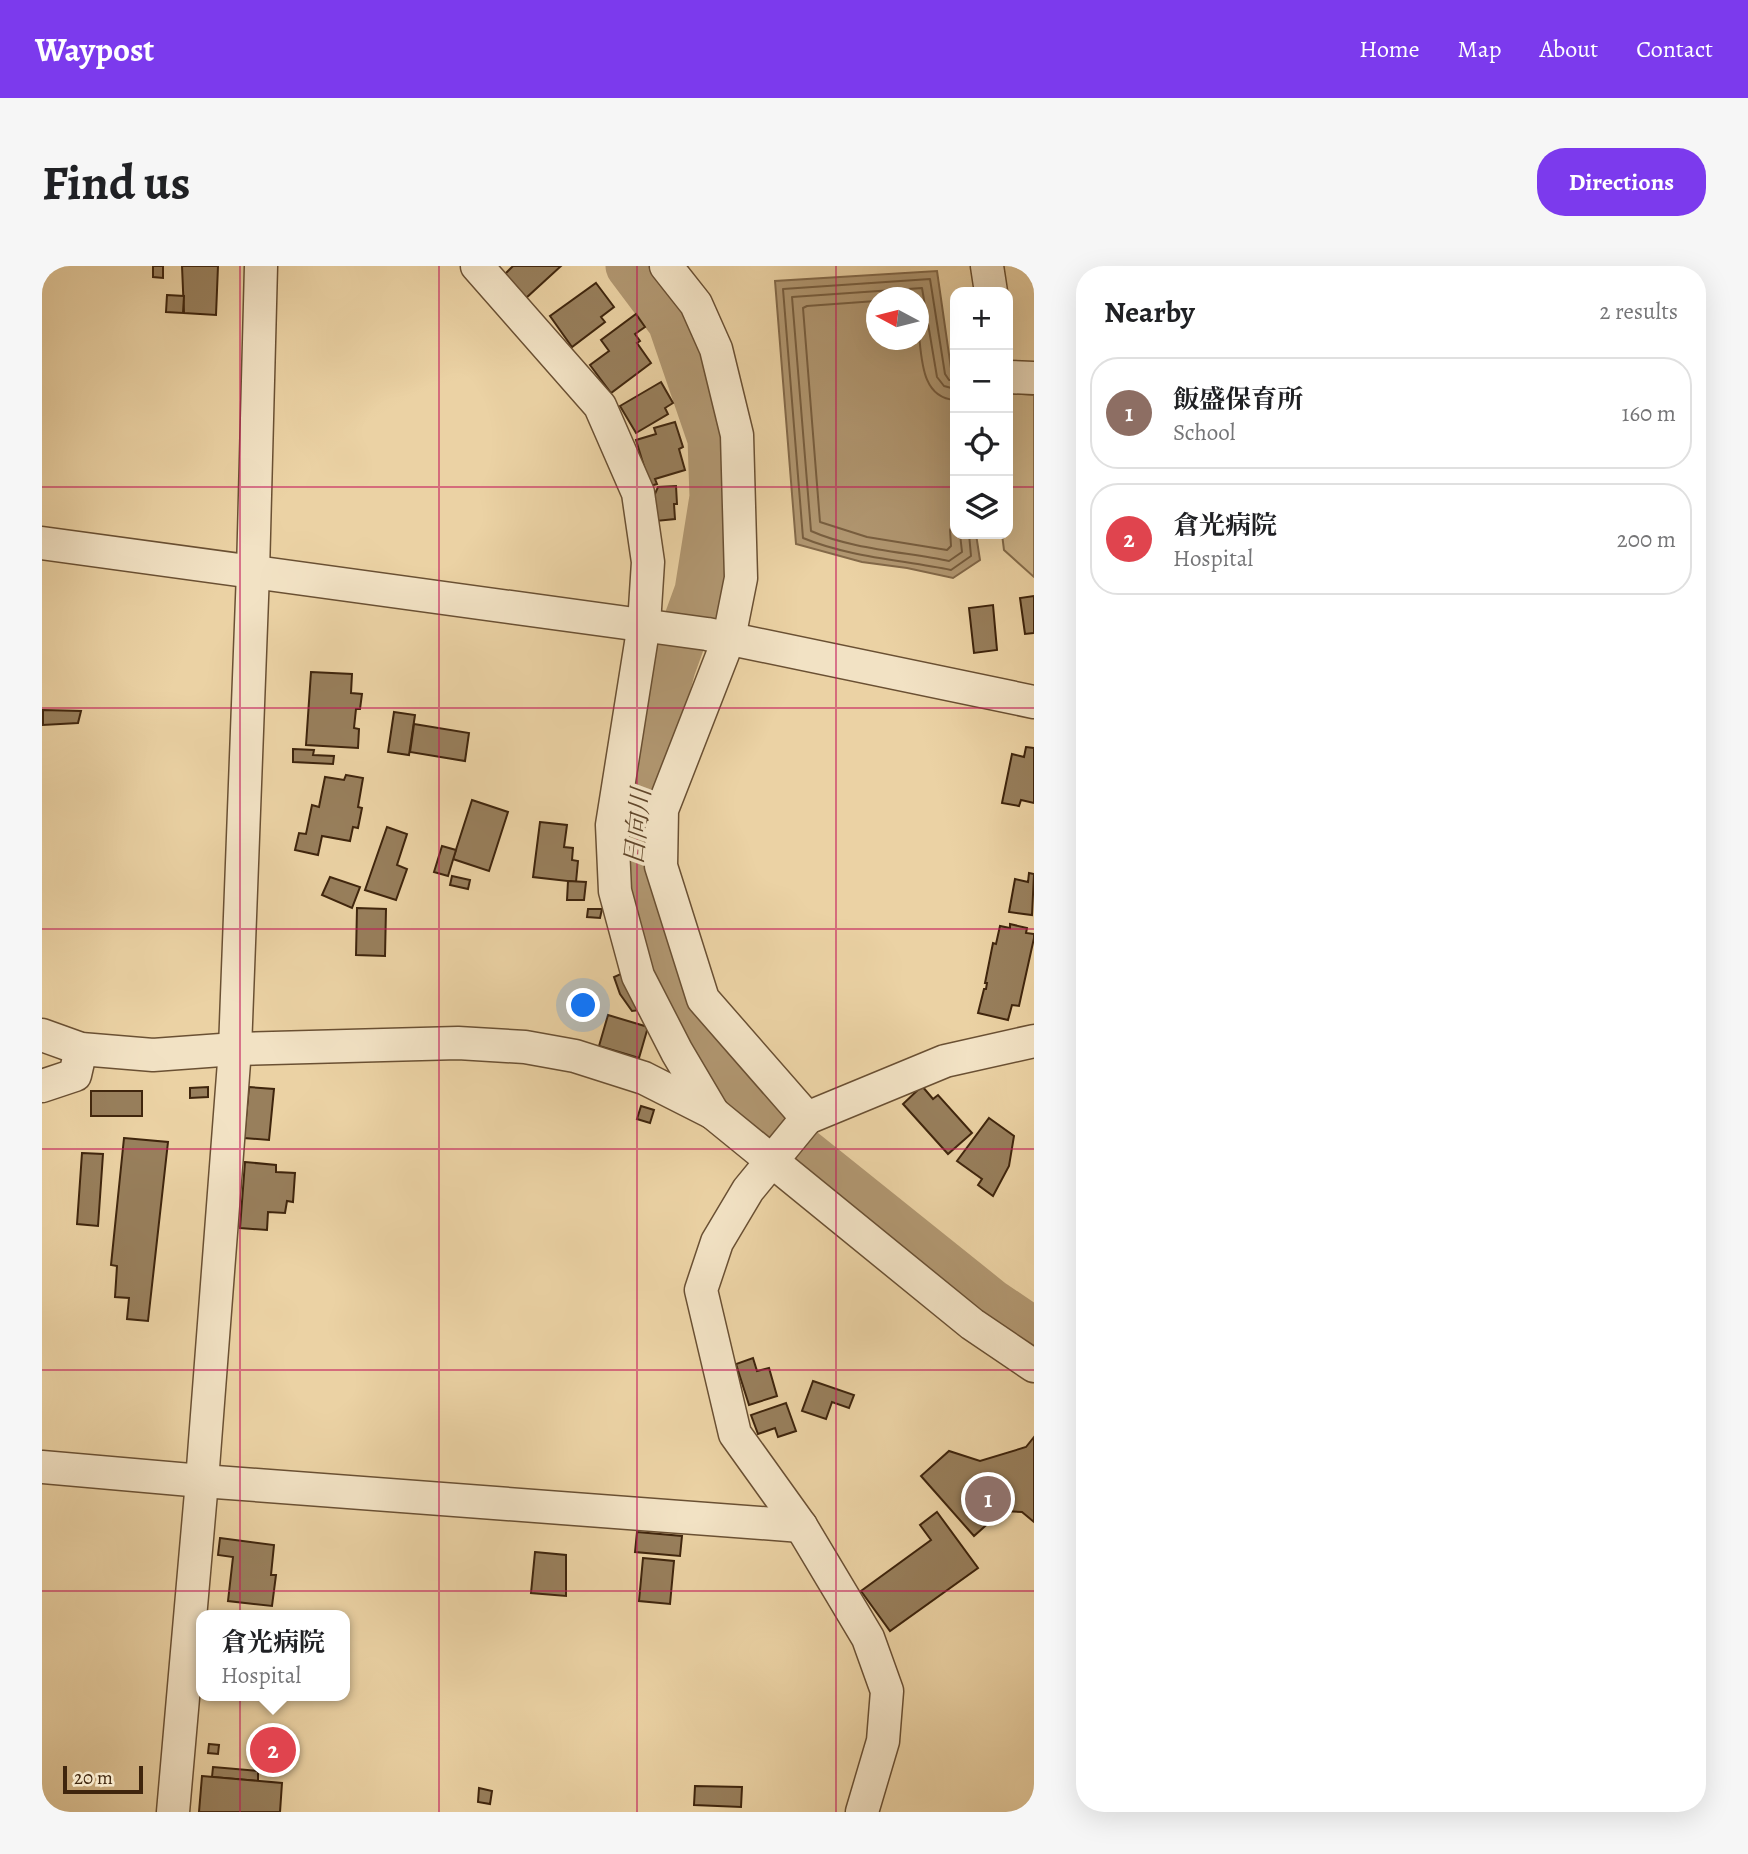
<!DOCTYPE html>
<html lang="en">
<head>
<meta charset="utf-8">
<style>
	:root { --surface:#fff; --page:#f6f6f6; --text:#202124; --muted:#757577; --line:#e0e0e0; --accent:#7c3aed }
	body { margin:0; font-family:Alegreya,"Noto Serif JP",serif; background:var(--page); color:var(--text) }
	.controls { position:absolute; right:21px; top:21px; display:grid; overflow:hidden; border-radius:14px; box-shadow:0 7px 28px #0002 }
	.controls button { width:63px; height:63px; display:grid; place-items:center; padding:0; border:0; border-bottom:2px solid var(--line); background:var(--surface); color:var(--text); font:35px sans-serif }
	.compass { position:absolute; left:824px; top:21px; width:63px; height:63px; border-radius:50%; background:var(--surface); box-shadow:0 7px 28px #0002; rotate:277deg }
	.scale { position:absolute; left:21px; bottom:18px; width:80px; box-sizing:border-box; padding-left:7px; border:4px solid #3f250d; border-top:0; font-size:19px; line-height:24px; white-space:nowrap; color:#3f250d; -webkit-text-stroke:5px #f2e2c4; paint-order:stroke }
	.you { position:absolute; left:542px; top:740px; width:24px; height:24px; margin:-18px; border:5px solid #fff; border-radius:50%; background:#1a73e8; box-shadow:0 0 0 10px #1a73e833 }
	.badge { display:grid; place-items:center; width:46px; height:46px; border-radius:50%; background:var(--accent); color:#fff; font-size:23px; font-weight:700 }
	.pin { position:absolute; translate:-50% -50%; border:4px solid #fff; box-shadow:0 2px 7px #0006 }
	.popup { position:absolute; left:154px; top:1344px; width:154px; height:91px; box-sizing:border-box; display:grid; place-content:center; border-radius:14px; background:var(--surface); filter:drop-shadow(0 2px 5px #0005); font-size:23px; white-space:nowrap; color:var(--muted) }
	.popup b { font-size:26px; color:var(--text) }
	.popup::after { content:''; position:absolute; left:50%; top:100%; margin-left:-14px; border:14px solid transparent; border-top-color:var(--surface) }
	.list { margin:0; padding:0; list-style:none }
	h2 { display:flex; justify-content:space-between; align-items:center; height:91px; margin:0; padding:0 28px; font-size:30px }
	h2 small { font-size:23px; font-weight:400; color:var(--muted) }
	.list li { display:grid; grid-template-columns:46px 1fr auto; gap:21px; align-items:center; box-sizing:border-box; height:112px; margin:0 14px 14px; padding:0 14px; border:2px solid var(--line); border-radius:28px }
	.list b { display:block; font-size:26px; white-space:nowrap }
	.list p { margin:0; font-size:23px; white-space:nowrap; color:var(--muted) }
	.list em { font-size:23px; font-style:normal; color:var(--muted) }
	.icon { flex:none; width:38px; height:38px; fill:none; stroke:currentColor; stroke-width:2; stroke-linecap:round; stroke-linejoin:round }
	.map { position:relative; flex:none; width:992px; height:1546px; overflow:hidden; border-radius:28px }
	header { display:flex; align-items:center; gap:42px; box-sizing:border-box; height:98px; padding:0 35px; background:var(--accent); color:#fff }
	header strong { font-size:33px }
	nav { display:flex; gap:38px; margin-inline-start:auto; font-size:24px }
	.intro { display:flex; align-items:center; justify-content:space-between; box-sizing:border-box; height:168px; padding:0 42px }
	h1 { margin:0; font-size:49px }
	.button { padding:18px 32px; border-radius:28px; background:var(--accent); color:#fff; font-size:24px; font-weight:700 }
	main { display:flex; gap:42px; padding:0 42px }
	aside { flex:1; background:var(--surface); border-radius:28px; box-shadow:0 7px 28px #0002 }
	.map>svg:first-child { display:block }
	.green { fill:#ceb58a; stroke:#866d4c; stroke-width:2 }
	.water { fill:#b19771; stroke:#836949; stroke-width:2; fill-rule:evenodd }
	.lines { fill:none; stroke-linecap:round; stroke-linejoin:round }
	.shore { stroke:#785e3f; stroke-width:2 }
	.river { stroke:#b19771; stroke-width:49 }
	.building { fill:#987f5c; stroke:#3f250d; stroke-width:2 }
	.minor-casing { stroke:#6a5033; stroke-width:35 }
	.minor { stroke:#f2e2c4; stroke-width:32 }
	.grid { fill:none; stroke:#c2185b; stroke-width:2; stroke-opacity:0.55 }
	.labels { text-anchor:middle; stroke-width:7; stroke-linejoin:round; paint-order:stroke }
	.water-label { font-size:26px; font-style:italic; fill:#61472b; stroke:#f2e2c4 }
</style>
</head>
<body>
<header>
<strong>Waypost</strong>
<nav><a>Home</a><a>Map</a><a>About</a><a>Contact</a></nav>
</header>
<div class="intro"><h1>Find us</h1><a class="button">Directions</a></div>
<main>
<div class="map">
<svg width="992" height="1546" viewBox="0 0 992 1546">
	<rect width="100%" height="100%" fill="#ebd2a4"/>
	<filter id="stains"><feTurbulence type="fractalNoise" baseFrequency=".00286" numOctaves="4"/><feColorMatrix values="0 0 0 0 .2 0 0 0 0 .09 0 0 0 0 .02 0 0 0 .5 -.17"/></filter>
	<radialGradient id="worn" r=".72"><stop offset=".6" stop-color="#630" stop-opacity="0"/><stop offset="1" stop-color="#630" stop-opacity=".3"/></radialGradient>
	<path class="green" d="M966 127 992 129V311L962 284 960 268H966Z"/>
	<path class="water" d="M895 5 913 130V268H934L938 294 911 312 865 302 820 296 754 278 733 15ZM834 32H876V74H834Z"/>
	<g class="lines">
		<g class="shore">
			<path d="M834 35 765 40 761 42 778 256 825 271 905 284 909 280 908 264 913 253"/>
			<path d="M876 61C880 87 877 132 913 134"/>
			<path d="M913 114H907L903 108 888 13 741 23 761 272C807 291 860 294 909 304L929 290 927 268"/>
			<path d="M913 123 902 120 895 111 880 22 750 31 769 265C809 283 863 286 907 295L920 286 918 268"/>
		</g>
		<path class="river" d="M588 0 630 56 670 173 672 231 657 325 629 402 595 527 587 590 593 643 612 696 646 758 697 835 949 1037 992 1066"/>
	</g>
	<g class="building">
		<path d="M111 0H121V12L111 11Z"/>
		<path d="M140 0H176L174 49 142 47Z"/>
		<path d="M471 0H519L484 32 462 9Z"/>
		<path d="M554 17 572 41 559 51 563 56 530 81 508 50Z"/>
		<path d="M125 29 142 30 141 47 124 46Z"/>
		<path d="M594 48 603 61 593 68 598 75 595 77 609 97 569 127 548 99 567 85 559 74Z"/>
		<path d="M619 116 631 137 623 142 626 148 594 167 578 140Z"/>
		<path d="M633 156 641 181 637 183 643 204 613 213 615 218 608 220 594 174 614 168 612 162Z"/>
		<path d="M634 220 635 238H632L633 253 614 255 612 230 616 221Z"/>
		<path d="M992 330V367L983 368 978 332Z"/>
		<path d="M951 339 955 384 932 387 927 342Z"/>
		<path d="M269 406 310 408 309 427 320 428 318 443H314L312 462 317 463 316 482 264 479Z"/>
		<path d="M1 444 39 445 36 457 1 459Z"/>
		<path d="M352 446 373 449 367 489 346 486Z"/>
		<path d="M372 458 427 467 423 495 368 486Z"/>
		<path d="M984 481 992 482V537L979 534 977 540 960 537 970 488 982 491Z"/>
		<path d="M251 483 272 484 271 489 292 490 291 498 251 496Z"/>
		<path d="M304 509 321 512 316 541 320 542 316 562 311 561 308 575 280 570 276 589 253 584 257 567 264 568 270 539 277 541 283 511 302 514Z"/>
		<path d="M430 534 466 546 447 605 411 593Z"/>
		<path d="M498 556 525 559 522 581 531 582 530 594 536 595 534 616 491 611Z"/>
		<path d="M345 561 365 568 355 599 365 603 354 634 323 624Z"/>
		<path d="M400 580 414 584 406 610 392 606Z"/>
		<path d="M987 607 992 608 990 649 967 646 973 613 986 616Z"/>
		<path d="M410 610 428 614 426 623 408 619Z"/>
		<path d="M288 611 318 621 310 642 280 629Z"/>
		<path d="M526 615 544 616 542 634H525Z"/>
		<path d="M315 642 344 643 343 690 314 689Z"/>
		<path d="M546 643H560L558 652 545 651Z"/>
		<path d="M968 658 985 662 984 667 992 668V672L977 740 970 739 966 754 936 747 942 723H944L945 717H943L951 677 954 678 958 660 968 662Z"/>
		<path d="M581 707 599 744 590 745 578 728 572 711Z"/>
		<path d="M566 749 606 761 597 792 557 780Z"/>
		<path d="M880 820 891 833 896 829 930 867 906 888 861 838Z"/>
		<path d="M166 821V831L148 832V822Z"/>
		<path d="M207 821 232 823 227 874 202 872Z"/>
		<rect x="49" y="825" width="51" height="25"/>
		<path d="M599 840 612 844 608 857 595 853Z"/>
		<path d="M947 852 972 870 967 900 951 930 936 919 940 913 915 895Z"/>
		<path d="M82 872 126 876 106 1055 85 1053 87 1032 73 1031 75 1000 69 999Z"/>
		<path d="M40 887 61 888 56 960 35 958Z"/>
		<path d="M203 896 234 899V906L253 907 251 936 245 935 243 947 226 946 225 964 198 962Z"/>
		<path d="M711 1092 715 1105 727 1102 735 1130 707 1139 694 1098Z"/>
		<path d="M771 1115 812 1129 807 1142 790 1136 784 1153 760 1145Z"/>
		<path d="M744 1137 754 1165 736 1171 733 1162 716 1168 709 1149Z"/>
		<path d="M992 1171V1256L980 1246 960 1245 932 1270 879 1210 907 1185 938 1195 984 1181Z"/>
		<path d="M895 1246 936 1302 848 1365 819 1325 889 1274 878 1259Z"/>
		<path d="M595 1266 640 1270 638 1290 593 1286Z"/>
		<path d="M178 1272 232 1279 229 1309H234L230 1340 186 1335 191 1291 176 1289Z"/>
		<path d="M493 1286 524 1289V1330L489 1327Z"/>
		<path d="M601 1292 632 1295 628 1338 597 1335Z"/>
		<path d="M167 1478 177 1479 176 1488 166 1487Z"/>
		<path d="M171 1501 216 1505V1515L170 1511Z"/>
		<path d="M160 1510 240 1517 238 1546H157Z"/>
		<path d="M653 1520 700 1521 699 1541 652 1539Z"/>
		<path d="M437 1522 450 1525 448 1538 436 1536Z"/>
	</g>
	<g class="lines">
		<g class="minor-casing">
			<g id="minor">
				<path d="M435 0 558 140 596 227 606 296 602 358 570 559 573 625 596 710 635 786 671 847"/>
				<path d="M624 0 654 38 674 83 695 169 699 312 687 372 620 544 619 600 661 733 765 852 903 795 992 775"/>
				<path d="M945 0 949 26"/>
				<path d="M966 111 992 112"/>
				<path d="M0 277 665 368 992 436"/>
				<path d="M0 769 39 783 111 789 193 783 416 777 483 781 533 790 602 812 671 847 930 1058 992 1100"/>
				<path d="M0 820 33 809 39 783"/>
				<path d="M765 852 706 924 675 976 659 1024 693 1168 759 1260 826 1372 845 1425 841 1475 820 1546"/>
				<path d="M0 1201 160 1215 759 1260"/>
				<path d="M131 1546 160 1215 193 783 211 306 219 0"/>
			</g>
		</g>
		<use href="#minor" class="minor"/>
	</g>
	<path class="grid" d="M198 0V1546M397 0V1546M595 0V1546M794 0V1546M0 221H913M966 221H992M0 442H992M0 663H992M0 883H992M0 1104H992M0 1325H992"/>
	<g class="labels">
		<g class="water-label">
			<text transform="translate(595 561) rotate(-84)" y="9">日向川</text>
		</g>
	</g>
	<rect width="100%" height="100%" filter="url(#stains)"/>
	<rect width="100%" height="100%" fill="url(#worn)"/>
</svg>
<div class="controls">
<button>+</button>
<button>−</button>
<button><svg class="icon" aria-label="locate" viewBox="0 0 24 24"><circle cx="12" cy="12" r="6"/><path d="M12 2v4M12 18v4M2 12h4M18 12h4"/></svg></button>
<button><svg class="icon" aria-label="layers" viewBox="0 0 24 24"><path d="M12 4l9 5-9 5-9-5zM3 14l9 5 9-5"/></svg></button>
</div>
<svg class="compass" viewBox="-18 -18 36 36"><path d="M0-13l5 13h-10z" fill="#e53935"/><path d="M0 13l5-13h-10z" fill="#757577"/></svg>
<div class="scale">20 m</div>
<div class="you"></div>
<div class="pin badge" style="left:946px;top:1233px;background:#8d6e63">1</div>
<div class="pin badge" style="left:231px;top:1484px;background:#e0444e">2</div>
<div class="popup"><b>倉光病院</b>Hospital</div>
</div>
<aside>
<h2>Nearby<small>2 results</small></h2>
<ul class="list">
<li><span class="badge" style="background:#8d6e63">1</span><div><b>飯盛保育所</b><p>School</p></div><em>160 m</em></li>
<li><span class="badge" style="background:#e0444e">2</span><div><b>倉光病院</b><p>Hospital</p></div><em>200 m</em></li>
</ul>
</aside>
</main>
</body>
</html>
